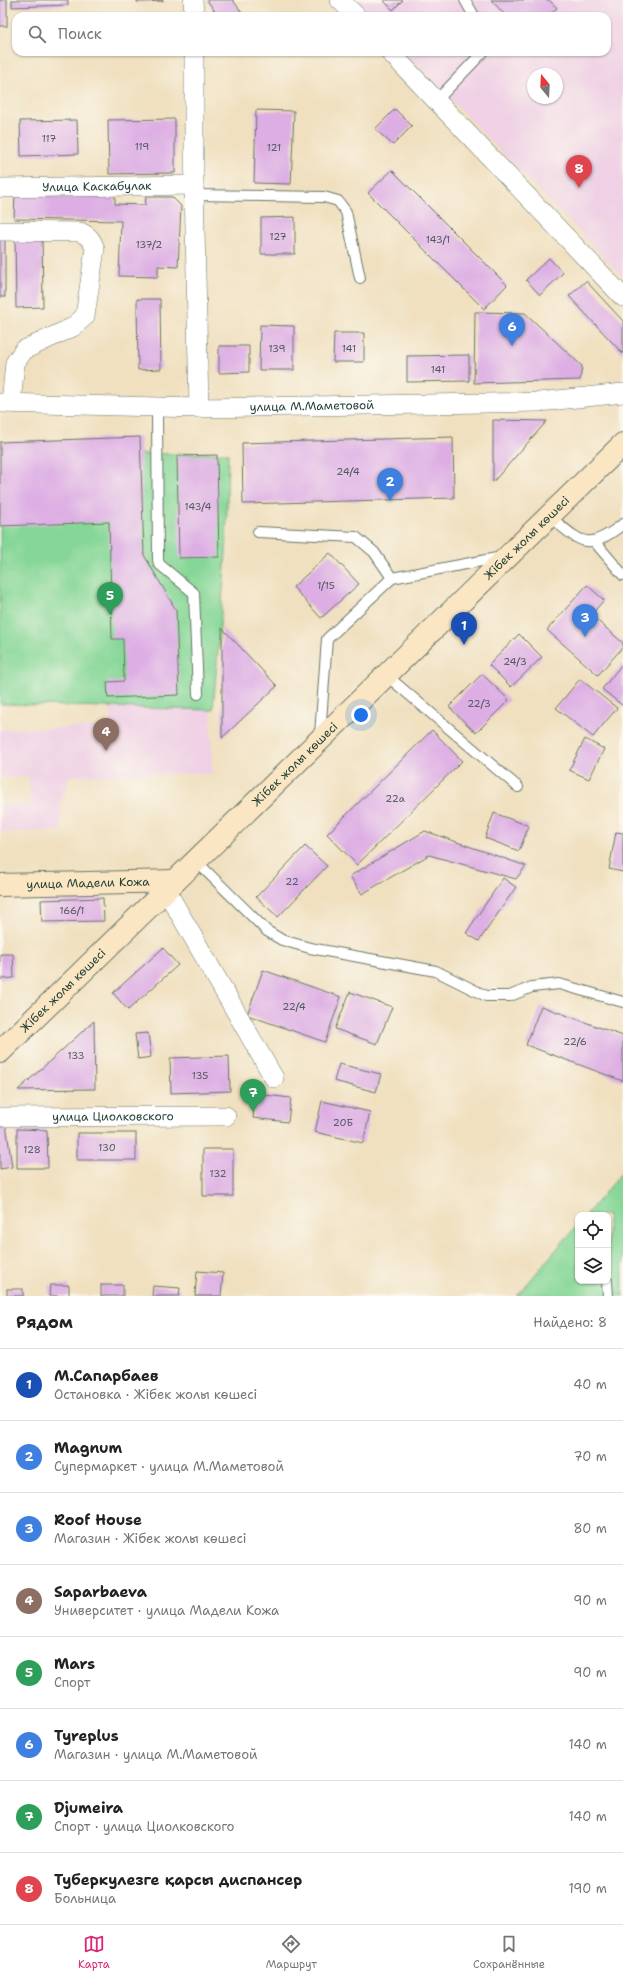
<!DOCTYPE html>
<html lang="ru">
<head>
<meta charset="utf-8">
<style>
	:root { --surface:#fff; --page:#f6f6f6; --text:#222; --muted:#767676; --line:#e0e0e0; --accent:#db2777 }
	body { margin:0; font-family:"Shantell Sans",sans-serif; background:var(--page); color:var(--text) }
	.controls { position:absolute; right:12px; bottom:12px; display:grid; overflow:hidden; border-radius:8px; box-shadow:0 1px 3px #0004 }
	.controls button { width:36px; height:36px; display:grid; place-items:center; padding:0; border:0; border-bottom:1px solid var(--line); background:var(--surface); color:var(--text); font:20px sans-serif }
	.compass { position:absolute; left:527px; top:68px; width:36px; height:36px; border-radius:50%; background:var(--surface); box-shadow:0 1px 3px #0004; rotate:342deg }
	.you { position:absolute; left:361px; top:715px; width:14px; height:14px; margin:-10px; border:3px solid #fff; border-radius:50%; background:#1a73e8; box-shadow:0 0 0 6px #1a73e833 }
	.badge { display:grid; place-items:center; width:26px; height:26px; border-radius:50%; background:var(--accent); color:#fff; font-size:13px; font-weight:700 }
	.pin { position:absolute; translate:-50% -33px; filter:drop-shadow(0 1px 2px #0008) }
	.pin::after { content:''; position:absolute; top:21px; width:14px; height:12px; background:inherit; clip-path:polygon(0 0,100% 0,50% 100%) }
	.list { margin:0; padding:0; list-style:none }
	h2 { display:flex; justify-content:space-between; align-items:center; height:52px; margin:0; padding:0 16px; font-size:17px }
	h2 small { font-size:13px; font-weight:400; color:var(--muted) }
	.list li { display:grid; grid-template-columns:26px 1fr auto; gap:12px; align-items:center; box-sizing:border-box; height:72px; padding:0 16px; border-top:1px solid var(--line) }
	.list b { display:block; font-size:15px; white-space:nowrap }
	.list p { margin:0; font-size:13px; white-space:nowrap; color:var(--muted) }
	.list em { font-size:13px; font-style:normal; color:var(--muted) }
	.icon { flex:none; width:22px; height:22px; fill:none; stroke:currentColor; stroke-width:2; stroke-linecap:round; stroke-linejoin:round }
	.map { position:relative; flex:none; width:623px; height:1296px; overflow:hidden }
	.search { position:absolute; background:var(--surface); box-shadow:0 1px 3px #0004; left:12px; right:12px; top:12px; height:44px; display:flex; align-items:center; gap:10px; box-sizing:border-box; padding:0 14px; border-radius:12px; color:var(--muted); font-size:15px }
	.sheet { height:628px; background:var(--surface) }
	nav { display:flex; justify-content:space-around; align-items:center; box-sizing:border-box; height:56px; border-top:1px solid var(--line); background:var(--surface); font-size:11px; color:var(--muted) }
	nav a { display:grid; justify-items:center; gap:2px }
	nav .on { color:var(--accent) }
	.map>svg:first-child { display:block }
	.built { fill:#efd0e5; fill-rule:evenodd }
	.green { fill:#86d797; stroke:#528a66 }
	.building { fill:#ddaee4 }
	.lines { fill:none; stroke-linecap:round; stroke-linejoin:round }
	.service-casing { stroke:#687665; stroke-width:12 }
	.minor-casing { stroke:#687665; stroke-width:20 }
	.secondary-casing { stroke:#687665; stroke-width:24 }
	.service { stroke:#fff; stroke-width:10 }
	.minor { stroke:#fff; stroke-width:19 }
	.secondary { stroke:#fbe6c4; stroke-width:22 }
	.labels { text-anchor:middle; stroke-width:3; stroke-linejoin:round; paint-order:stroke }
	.number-label { font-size:10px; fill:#4e5960 }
	.street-label { font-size:12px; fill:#1f3d34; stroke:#fbf7ec }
</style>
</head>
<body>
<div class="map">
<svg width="623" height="1296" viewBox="0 0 623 1296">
	<rect width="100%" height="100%" fill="#fbf7ec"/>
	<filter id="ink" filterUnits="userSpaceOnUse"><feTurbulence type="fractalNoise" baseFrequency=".025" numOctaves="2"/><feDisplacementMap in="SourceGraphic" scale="8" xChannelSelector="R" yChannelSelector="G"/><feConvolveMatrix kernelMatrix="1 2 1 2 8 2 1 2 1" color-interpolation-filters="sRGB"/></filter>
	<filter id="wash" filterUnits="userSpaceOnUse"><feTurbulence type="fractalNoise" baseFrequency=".012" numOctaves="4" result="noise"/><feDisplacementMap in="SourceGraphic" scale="16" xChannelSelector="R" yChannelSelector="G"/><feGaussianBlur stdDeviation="0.9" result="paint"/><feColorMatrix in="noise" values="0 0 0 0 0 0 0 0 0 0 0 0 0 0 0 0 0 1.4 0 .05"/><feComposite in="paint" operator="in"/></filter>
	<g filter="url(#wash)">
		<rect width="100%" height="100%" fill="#f0e0c0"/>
		<g class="built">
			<path d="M354 0H623V277L404 52H607V16H369ZM533 74H557V98H533Z"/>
			<path d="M211 706 212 773 70 776 61 801V831L0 832V805H30L29 777 0 778V729L111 727V708Z"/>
		</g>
		<g class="green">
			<path d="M228 453 226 554 213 710 0 704V456Z"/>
			<path d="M623 1171V1296H517L578 1224V1281H608V1215H586Z"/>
		</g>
		<g id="blocks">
			<g class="building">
				<rect x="0" y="0" width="7" height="26"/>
				<path d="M12 0H68V5L12 7Z"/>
				<path d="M137 0H163V1L137 2Z"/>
				<path d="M207 0H233L244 16H218Z"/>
				<path d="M383 0H403L393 10Z"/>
				<path d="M491 0H549L557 8 548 16H506Z"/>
				<path d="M395 109 412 126 393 145 375 129Z"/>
				<path d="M256 110 294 111 291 184 254 183Z"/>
				<path d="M175 119V173L109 174 108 120Z"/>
				<path d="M77 120 78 154 21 156 20 121Z"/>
				<path d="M392 170 507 285 484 309 368 193Z"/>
				<path d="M15 192 115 195V204L145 205 146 197H172L181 206 178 267 158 266V277L119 276 121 221 14 219Z"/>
				<path d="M295 217V254H261V218Z"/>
				<path d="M42 233 43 307 16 308 15 234Z"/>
				<rect x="0" y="236" width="5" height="61"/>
				<path d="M549 258 563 273 540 295 526 280Z"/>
				<path d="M586 281 623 321V354L569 296Z"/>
				<path d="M137 299H160L161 369 138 370Z"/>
				<path d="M475 312 525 313 582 366 580 380 474 383Z"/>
				<path d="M260 325 294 326V370H259Z"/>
				<path d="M334 333H364V362H333Z"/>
				<path d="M219 346H249V372L219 373Z"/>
				<path d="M469 355V381L407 382V356Z"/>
				<path d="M493 420 547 421 493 482Z"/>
				<path d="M140 437 144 555 176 610 179 695 108 698 107 682 124 681 123 639H112L109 522 0 526V442Z"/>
				<path d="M453 437 454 498 243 504 242 443Z"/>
				<path d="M217 455 219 557 179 558 177 456Z"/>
				<path d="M330 553 359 584 321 618 293 587Z"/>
				<path d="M587 585 604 600 591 615 623 643V647L598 675 547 630Z"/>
				<path d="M222 628 277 686 222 738Z"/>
				<path d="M519 634 542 657 511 687 489 665Z"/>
				<path d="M623 663V706L602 689Z"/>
				<path d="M482 674 509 700 476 733 449 707Z"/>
				<path d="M580 679 617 708 593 737 556 708Z"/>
				<path d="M432 730 462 761 357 865 327 834Z"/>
				<path d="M585 739 604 749 589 779 569 770Z"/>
				<path d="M494 813 529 826 519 851 485 838Z"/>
				<path d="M425 831 526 866 516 879 429 855 362 894 350 876Z"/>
				<path d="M616 832 623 833V872L609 869Z"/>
				<path d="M305 846 327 866 278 917 256 897Z"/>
				<path d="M503 878 516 887 479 941 466 933Z"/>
				<path d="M103 898 104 921 42 922 41 900Z"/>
				<path d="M163 948 178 965 128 1010 113 993Z"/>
				<path d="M0 954H13L14 978 0 979Z"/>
				<path d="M263 970 341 997 325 1042 247 1015Z"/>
				<path d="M350 992 392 1007 377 1044 335 1029Z"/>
				<path d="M541 1006 623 1036V1081L526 1045Z"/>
				<path d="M94 1021 95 1089 18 1090Z"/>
				<path d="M148 1033 151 1057 138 1059 135 1034Z"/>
				<path d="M229 1056 230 1091 171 1093 170 1058Z"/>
				<path d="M339 1064 381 1074 376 1092 334 1081Z"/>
				<path d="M256 1094 291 1098 288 1122 253 1118Z"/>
				<path d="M322 1101 370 1112 363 1143 315 1132Z"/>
				<path d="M6 1124 12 1167 0 1169V1125Z"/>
				<path d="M17 1129 47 1130 48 1168H17Z"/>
				<rect x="77" y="1133" width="59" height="27"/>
				<rect x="203" y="1149" width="30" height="47"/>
				<path d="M197 1271 223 1273 221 1296H195Z"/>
				<path d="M50 1285H69V1296H49Z"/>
				<rect x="101" y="1285" width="22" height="11"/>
				<path d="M153 1286 180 1288 179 1296H152Z"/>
				<rect x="7" y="1289" width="16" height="7"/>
			</g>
		</g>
	</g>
	<g filter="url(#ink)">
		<use href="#blocks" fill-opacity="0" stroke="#687665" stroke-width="1"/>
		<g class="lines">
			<g class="service-casing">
				<g id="service">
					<path d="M465 0 474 16"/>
					<path d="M437 100 483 52"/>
					<path d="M194 195 324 197 338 201 346 212 360 278"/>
					<path d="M157 407 158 560 159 564 194 593 198 694"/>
					<path d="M549 516C581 542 586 553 623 524"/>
					<path d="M258 532 356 537 374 552 392 578"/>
					<path d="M594 541 623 575"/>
					<path d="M386 675 518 787"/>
					<path d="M320 735 327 639 392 578 502 557"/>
					<path d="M196 861 267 931 282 940 310 948 436 971 486 996H510L532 987 559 984 623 1002"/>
					<path d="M607 1281 608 1296"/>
				</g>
			</g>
			<g class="minor-casing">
				<g id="minor">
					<path d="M193 0 194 16"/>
					<path d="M340 0 356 16"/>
					<path d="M194 52V185L199 408"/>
					<path d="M390 52 623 297"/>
					<path id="s1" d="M0 188 194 185"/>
					<path d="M0 231 80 232C89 236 92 240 95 249L85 316 73 327 24 350 15 363 11 403"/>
					<path id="s2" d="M0 403 199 408 539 402 623 393"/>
					<path d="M166 890 274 1078"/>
					<path id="s3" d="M0 1117 226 1116"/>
				</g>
			</g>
			<g class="secondary-casing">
				<g id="secondary">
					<path id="s4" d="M0 885 175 881"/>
					<path id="s5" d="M0 1052 623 444"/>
				</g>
			</g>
			<use href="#service" class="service"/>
			<use href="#minor" class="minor"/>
			<use href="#secondary" class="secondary"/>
		</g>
	</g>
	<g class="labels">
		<g class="number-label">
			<text x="49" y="142">117</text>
			<text x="142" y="150">119</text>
			<text x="274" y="151">121</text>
			<text x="278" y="240">127</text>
			<text x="438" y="243">143/1</text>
			<text x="149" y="248">137/2</text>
			<text x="277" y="352">139</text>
			<text x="349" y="352">141</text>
			<text x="438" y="373">141</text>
			<text x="348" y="475">24/4</text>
			<text x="198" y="510">143/4</text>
			<text x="326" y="589">1/15</text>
			<text x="515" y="665">24/3</text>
			<text x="479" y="707">22/3</text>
			<text x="395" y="802">22а</text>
			<text x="292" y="885">22</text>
			<text x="72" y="914">166/1</text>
			<text x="294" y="1010">22/4</text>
			<text x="575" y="1045">22/6</text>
			<text x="76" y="1059">133</text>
			<text x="200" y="1079">135</text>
			<text x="343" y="1126">20Б</text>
			<text x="107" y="1151">130</text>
			<text x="32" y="1153">128</text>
			<text x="218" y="1177">132</text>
		</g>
		<g class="street-label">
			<text dy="4" stroke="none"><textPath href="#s1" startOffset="97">Улица Каскабулак</textPath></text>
			<text dy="4" stroke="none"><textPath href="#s2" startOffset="312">улица М.Маметовой</textPath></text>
			<text dy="4" stroke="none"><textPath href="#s5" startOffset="736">Жібек жолы көшесі</textPath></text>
			<text dy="4" stroke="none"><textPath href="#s5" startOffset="412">Жібек жолы көшесі</textPath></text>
			<text dy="4" stroke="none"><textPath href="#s4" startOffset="88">улица Мадели Кожа</textPath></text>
			<text dy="4" stroke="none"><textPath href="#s5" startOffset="88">Жібек жолы көшесі</textPath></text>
			<text dy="4" stroke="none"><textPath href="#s3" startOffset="113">улица Циолковского</textPath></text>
		</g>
	</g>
</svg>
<div class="controls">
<button><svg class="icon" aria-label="locate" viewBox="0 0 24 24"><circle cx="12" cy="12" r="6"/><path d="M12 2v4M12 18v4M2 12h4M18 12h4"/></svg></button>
<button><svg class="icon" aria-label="layers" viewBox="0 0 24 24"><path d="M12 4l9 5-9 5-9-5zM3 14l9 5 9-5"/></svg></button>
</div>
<svg class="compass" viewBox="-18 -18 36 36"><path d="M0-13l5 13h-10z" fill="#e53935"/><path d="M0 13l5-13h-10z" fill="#767676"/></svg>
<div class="you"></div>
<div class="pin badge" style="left:464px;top:645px;background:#1a4fb4">1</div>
<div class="pin badge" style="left:390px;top:501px;background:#3f7fe0">2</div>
<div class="pin badge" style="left:585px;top:637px;background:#3f7fe0">3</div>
<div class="pin badge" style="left:106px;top:751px;background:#8d6e63">4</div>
<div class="pin badge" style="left:110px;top:615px;background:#2e9e5b">5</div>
<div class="pin badge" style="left:512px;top:346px;background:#3f7fe0">6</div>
<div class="pin badge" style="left:253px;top:1112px;background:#2e9e5b">7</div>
<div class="pin badge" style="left:579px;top:188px;background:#e0444e">8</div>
<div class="search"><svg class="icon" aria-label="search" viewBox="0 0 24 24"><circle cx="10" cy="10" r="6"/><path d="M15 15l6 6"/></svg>Поиск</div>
</div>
<section class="sheet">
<h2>Рядом<small>Найдено: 8</small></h2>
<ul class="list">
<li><span class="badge" style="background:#1a4fb4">1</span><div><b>М.Сапарбаев</b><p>Остановка · Жібек жолы көшесі</p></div><em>40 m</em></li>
<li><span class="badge" style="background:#3f7fe0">2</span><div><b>Magnum</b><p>Супермаркет · улица М.Маметовой</p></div><em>70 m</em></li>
<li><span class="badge" style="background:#3f7fe0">3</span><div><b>Roof House</b><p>Магазин · Жібек жолы көшесі</p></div><em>80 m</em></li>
<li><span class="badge" style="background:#8d6e63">4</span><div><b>Saparbaeva</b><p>Университет · улица Мадели Кожа</p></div><em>90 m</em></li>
<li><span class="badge" style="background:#2e9e5b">5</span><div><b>Mars</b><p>Спорт</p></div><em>90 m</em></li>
<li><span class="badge" style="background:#3f7fe0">6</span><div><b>Tyreplus</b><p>Магазин · улица М.Маметовой</p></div><em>140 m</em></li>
<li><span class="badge" style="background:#2e9e5b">7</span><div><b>Djumeira</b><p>Спорт · улица Циолковского</p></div><em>140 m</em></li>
<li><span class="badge" style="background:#e0444e">8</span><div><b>Туберкулезге қарсы диспансер</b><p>Больница</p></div><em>190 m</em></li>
</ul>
</section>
<nav>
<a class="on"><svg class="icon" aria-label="map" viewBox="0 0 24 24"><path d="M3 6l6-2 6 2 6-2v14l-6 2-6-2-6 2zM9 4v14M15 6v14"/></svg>Карта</a>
<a><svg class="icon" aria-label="directions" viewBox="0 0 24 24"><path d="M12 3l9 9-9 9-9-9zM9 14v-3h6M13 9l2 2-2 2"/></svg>Маршрут</a>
<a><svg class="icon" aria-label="saved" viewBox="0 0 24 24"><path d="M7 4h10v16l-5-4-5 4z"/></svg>Сохранённые</a>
</nav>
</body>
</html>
